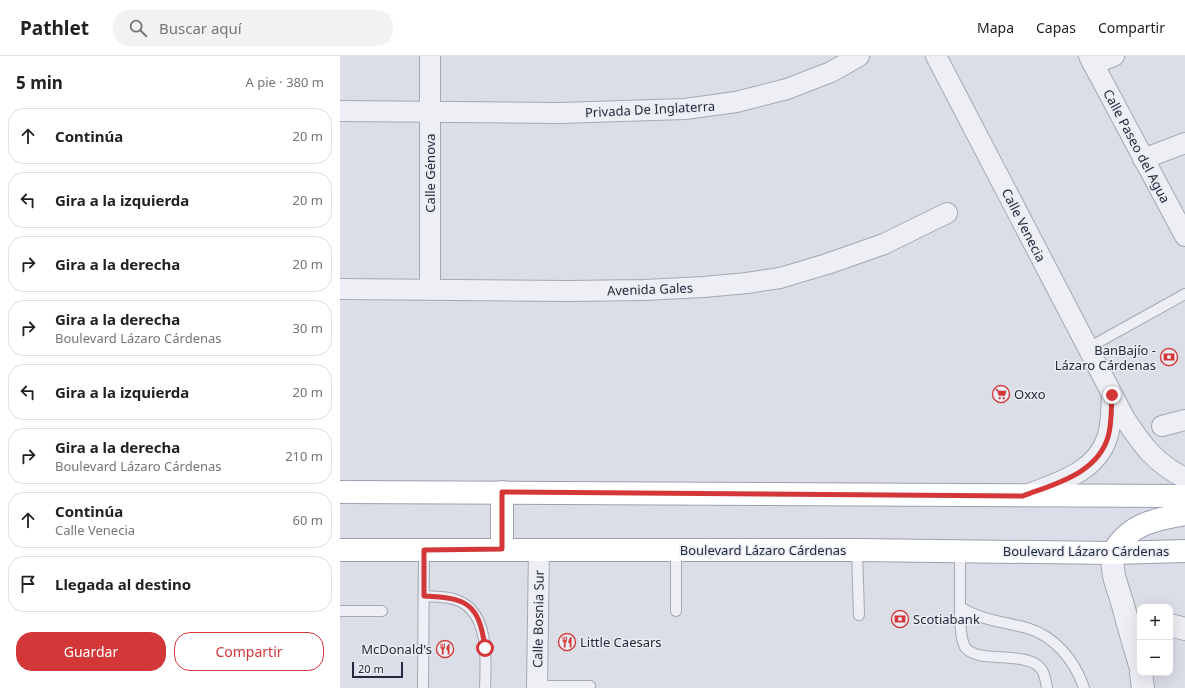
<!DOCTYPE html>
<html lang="es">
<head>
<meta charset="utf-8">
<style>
	:root { --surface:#fff; --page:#f2f2f2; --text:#222; --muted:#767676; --line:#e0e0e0; --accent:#d43738 }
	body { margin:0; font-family:"Noto Sans",sans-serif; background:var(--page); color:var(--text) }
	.controls { position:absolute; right:12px; bottom:12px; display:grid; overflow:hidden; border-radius:8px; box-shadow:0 4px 16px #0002 }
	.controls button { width:36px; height:36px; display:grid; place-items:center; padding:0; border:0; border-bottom:1px solid var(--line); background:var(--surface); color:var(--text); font:20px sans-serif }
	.scale { position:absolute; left:12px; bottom:10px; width:51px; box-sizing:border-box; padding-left:4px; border:2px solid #242a3d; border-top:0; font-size:11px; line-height:14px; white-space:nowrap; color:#242a3d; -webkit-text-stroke:3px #eaedf4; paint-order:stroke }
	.stop { position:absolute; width:12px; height:12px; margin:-9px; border:3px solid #d43738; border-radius:50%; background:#fff }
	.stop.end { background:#d43738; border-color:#fff; box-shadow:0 1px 4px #0008 }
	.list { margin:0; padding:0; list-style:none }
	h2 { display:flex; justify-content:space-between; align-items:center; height:52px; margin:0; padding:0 16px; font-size:17px }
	h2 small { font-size:13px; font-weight:400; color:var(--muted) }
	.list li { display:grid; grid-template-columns:26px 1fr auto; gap:12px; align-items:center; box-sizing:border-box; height:56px; margin:0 8px 8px; padding:0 8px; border:1px solid var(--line); border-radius:16px }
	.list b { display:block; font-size:15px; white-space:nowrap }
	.list p { margin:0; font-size:13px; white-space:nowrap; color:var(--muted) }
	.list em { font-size:13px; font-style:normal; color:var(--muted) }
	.actions { display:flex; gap:8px; padding:12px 16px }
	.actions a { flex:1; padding:9px 0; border:1px solid var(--accent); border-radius:16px; text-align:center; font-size:14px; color:var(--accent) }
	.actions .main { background:var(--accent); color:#fff }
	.icon { flex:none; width:22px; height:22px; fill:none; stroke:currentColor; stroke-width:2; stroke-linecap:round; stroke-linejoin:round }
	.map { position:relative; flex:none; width:845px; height:632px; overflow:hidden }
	header { display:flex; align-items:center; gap:24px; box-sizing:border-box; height:56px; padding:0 20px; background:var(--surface); border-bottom:1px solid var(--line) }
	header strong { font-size:19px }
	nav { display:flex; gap:22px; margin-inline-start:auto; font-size:14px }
	.search { width:280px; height:36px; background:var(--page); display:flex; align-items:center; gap:10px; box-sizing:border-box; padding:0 14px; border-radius:16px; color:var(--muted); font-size:15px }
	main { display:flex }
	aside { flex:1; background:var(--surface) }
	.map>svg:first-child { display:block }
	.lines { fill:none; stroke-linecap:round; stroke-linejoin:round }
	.service-casing { stroke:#a4a8b3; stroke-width:12 }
	.minor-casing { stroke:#a4a8b3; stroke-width:22 }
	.tertiary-casing { stroke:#a4a8b3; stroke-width:24 }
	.primary-casing { stroke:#9aa0b3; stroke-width:24 }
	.service { stroke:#eeeff5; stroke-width:10 }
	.minor { stroke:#eeeff5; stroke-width:20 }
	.tertiary { stroke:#eeeff5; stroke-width:22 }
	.primary { stroke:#fff; stroke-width:22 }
	.route { stroke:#d43738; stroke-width:5 }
	.labels { text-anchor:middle; stroke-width:3; stroke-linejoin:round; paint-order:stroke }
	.street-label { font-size:13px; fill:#242a3d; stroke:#eaedf4 }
	.poi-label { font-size:13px; fill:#242a3d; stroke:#eaedf4; text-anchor:start }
</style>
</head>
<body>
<header>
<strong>Pathlet</strong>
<div class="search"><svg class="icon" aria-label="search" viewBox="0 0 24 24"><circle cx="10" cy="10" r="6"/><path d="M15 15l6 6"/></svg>Buscar aquí</div>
<nav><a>Mapa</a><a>Capas</a><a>Compartir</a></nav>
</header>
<main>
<aside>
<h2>5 min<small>A pie · 380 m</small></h2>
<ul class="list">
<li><svg class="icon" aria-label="ahead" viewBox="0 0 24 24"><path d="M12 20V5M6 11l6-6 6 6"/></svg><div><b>Continúa</b></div><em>20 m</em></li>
<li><svg class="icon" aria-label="left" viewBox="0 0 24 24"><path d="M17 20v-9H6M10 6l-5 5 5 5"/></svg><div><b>Gira a la izquierda</b></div><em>20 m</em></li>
<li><svg class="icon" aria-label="right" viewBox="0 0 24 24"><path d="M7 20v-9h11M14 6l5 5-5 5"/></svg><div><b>Gira a la derecha</b></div><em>20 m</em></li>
<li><svg class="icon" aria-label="right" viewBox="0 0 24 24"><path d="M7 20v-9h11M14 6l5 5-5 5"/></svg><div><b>Gira a la derecha</b><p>Boulevard Lázaro Cárdenas</p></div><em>30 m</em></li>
<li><svg class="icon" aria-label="left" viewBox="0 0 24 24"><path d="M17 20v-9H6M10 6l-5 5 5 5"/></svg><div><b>Gira a la izquierda</b></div><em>20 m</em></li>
<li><svg class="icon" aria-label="right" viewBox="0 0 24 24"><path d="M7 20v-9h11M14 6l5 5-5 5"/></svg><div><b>Gira a la derecha</b><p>Boulevard Lázaro Cárdenas</p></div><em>210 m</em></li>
<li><svg class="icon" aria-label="ahead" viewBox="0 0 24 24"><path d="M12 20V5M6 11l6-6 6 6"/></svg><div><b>Continúa</b><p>Calle Venecia</p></div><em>60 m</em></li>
<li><svg class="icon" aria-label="arrive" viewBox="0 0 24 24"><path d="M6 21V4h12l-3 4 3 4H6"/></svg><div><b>Llegada al destino</b></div></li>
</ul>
<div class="actions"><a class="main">Guardar</a><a>Compartir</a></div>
</aside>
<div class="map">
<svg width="845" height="632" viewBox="0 0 845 632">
	<rect width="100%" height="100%" fill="#dbdee6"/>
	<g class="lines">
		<g class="service-casing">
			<g id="service">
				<path d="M748 292 845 238"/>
				<path d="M336 494V555"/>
				<path d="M517 494 519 559"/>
				<path d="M620 495V551C641 564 664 566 687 572 715 580 735 605 744 632"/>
				<path d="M84 540C97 541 112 540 123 547 149 562 146 606 145 632"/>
				<path d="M620 551C620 562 620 582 625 591 637 609 688 593 702 614 705 619 706 627 707 632"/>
				<path d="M0 555H42"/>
				<path d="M197 630H250"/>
				<path d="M83 632 84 494"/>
			</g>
		</g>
		<g class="minor-casing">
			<g id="minor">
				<path d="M90 0V233"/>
				<path d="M596 0 785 363C802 389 816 408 845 422"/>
				<path d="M749 0 845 180"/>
				<path d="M753 8 774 0"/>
				<path d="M0 55 220 57 345 53 396 46 447 33 491 16 519 0"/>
				<path d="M803 103 845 87"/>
				<path d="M0 233 228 235 304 234 364 231 407 227 440 222 487 208 544 188 607 157"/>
				<path d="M822 370 845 364"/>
				<path d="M689 438C719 426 756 416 767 382 772 369 771 353 772 339"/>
				<path d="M197 632 199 493"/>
			</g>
		</g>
		<g class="tertiary-casing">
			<g id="tertiary">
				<path d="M773 497C771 520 777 528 783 549 788 569 794 589 800 609"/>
				<path d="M830 569 845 573"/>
				<path d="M801 617 803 632"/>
			</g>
		</g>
		<g class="primary-casing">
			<g id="primary">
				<path d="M0 436 845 440"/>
				<path d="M162 436V493"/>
				<path d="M0 494H517L773 497 845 495"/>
				<path d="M773 497C788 468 816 463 845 458"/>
			</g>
		</g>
		<use href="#service" class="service"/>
		<use href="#minor" class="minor"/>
		<use href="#tertiary" class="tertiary"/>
		<use href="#primary" class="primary"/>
	</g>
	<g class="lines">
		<path class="route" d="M145 592C139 547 127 542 84 540V494L162 493V436L683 440C714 428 757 418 768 381 772 368 771 353 772 339"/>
	</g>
	<defs>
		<g id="bank-ring" transform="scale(0.9)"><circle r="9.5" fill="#eaedf4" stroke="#d43738" stroke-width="1.5"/><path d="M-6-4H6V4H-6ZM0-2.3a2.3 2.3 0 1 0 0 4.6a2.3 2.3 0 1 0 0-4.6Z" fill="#d43738"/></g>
		<g id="supermarket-ring" transform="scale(0.9)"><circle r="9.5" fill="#eaedf4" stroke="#d43738" stroke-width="1.5"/><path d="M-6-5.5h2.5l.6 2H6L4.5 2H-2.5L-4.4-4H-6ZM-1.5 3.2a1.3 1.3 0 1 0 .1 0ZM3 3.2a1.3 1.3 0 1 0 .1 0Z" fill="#d43738"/></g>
		<g id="restaurant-ring" transform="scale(0.9)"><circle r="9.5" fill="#eaedf4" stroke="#d43738" stroke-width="1.5"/><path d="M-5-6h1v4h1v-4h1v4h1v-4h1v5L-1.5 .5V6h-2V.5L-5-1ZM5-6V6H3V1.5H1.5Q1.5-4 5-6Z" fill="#d43738"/></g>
	</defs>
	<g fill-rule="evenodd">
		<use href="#bank-ring" x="829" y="301"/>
		<use href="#supermarket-ring" x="661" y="338"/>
		<use href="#bank-ring" x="560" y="563"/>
		<use href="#restaurant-ring" x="227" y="586"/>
		<use href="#restaurant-ring" x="105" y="593"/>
	</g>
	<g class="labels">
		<g class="street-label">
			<text transform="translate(310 53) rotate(-3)" y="5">Privada De Inglaterra</text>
			<text transform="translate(797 90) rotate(62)" y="5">Calle Paseo del Agua</text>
			<text transform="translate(90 117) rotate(-90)" y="5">Calle Génova</text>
			<text transform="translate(684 169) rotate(63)" y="5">Calle Venecia</text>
			<text transform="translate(310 233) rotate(-2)" y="5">Avenida Gales</text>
			<text x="423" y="499">Boulevard Lázaro Cárdenas</text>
			<text x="746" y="500">Boulevard Lázaro Cárdenas</text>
			<text transform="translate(198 563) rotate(-89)" y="5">Calle Bosnia Sur</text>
		</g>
		<g class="poi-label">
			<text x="816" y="299" text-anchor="end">BanBajío -<tspan x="816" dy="15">Lázaro Cárdenas</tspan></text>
			<text x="674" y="343">Oxxo</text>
			<text x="573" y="568">Scotiabank</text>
			<text x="240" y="591">Little Caesars</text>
			<text x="92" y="598" text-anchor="end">McDonald's</text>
		</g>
	</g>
</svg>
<div class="controls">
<button>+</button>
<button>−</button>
</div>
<div class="scale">20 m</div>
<div class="stop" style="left:145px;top:592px"></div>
<div class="stop end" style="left:772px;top:339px"></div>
</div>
</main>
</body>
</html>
